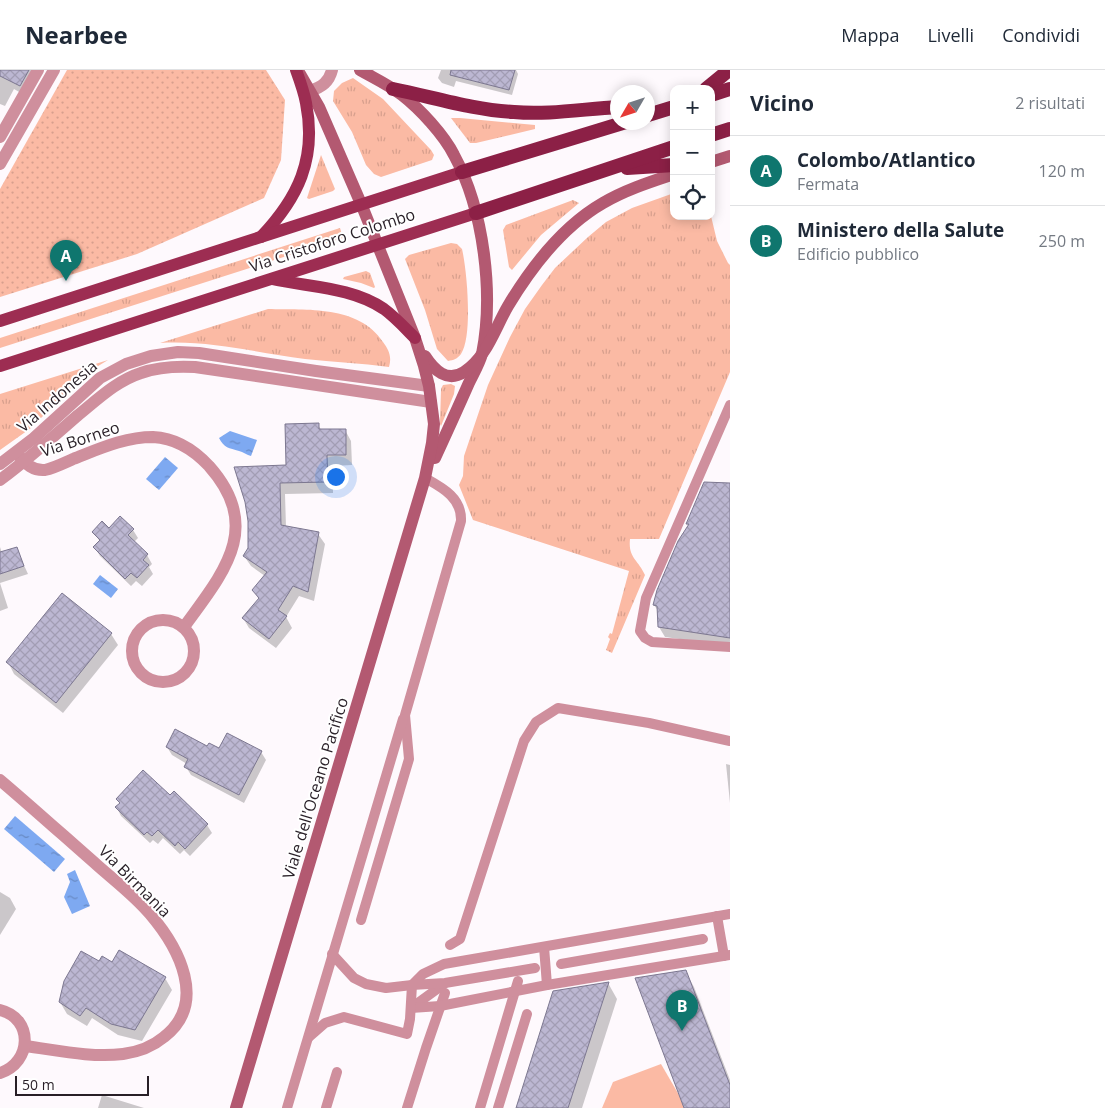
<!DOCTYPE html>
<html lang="it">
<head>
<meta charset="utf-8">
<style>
	:root { --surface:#fff; --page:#f2f2f3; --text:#1f2937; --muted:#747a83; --line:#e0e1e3; --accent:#0f766e }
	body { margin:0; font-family:"Open Sans",sans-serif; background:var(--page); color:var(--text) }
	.controls { position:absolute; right:15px; top:15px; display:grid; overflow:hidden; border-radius:10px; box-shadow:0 2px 12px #0003 }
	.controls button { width:45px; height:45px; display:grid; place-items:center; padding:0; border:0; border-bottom:1px solid var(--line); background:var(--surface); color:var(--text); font:25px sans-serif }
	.compass { position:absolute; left:610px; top:15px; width:45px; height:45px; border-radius:50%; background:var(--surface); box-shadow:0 2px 12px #0003; rotate:231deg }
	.scale { position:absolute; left:15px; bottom:12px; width:134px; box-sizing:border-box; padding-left:5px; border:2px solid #281f27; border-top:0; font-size:14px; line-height:18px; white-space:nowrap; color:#281f27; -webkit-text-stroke:4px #fff; paint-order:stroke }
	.you { position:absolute; left:335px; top:406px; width:18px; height:18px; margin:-12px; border:4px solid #fff; border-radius:50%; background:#1a73e8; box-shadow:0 0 0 8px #1a73e833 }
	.badge { display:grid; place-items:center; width:32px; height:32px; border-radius:50%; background:var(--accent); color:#fff; font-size:16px; font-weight:700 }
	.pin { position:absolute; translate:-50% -41px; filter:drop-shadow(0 1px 2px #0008) }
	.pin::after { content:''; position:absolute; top:26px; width:18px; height:15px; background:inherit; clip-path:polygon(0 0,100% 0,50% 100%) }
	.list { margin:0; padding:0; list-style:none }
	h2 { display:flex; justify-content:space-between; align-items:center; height:65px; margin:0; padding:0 20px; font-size:21px }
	h2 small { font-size:16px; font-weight:400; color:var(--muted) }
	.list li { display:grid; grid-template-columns:32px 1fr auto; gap:15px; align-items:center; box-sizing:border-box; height:70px; padding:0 20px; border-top:1px solid var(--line) }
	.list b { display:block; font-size:19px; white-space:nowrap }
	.list p { margin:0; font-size:16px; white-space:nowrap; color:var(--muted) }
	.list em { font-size:16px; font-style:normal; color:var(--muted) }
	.icon { flex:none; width:28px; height:28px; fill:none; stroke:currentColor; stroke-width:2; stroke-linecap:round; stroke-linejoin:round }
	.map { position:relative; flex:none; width:730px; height:1038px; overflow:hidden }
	header { display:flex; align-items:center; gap:30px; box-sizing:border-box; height:70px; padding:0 25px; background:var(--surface); border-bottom:1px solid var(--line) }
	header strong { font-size:24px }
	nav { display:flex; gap:28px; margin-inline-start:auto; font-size:18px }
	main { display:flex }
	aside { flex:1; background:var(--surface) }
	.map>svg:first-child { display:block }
	.grass { fill:url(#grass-tufts) }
	.park { fill:url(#park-dots) }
	.garden { fill:#fbbaa4 }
	.water { fill:url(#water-ripples) }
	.shadow { fill:#0003 }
	.building { fill:url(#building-cross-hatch); stroke:#7c7790 }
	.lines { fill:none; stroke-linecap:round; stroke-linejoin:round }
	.service { stroke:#cf8f9d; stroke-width:10 }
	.minor { stroke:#cf8f9d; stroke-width:12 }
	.secondary { stroke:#b35971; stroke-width:12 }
	.primary { stroke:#9d2d52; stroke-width:12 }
	.trunk { stroke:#8c2046; stroke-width:14 }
	.service-bridge { stroke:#cf8f9d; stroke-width:10 }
	.labels { text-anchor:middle; stroke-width:4; stroke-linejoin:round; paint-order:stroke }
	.street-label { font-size:16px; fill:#281f27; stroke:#fff }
</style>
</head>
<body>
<header>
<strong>Nearbee</strong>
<nav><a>Mappa</a><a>Livelli</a><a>Condividi</a></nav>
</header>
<main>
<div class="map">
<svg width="730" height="1038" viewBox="0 0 730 1038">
	<defs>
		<pattern id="grass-tufts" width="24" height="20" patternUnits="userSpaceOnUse" patternTransform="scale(1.25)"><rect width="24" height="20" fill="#fbbaa4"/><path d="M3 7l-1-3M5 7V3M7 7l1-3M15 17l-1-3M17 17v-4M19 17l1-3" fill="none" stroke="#d79f8d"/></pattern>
		<pattern id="park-dots" width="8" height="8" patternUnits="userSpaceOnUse" patternTransform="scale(1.25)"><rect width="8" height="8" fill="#fbbaa4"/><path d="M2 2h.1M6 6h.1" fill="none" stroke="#d79f8d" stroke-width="1.8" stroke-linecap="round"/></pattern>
		<pattern id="water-ripples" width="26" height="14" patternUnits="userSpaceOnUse" patternTransform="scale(1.25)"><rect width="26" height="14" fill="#7ea9f1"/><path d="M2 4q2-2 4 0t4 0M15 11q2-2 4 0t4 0" fill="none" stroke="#6789c3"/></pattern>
		<pattern id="building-cross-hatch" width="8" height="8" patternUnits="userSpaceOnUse" patternTransform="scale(1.25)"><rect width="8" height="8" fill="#bcb7d2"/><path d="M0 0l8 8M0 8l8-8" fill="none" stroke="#a29db4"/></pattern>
	</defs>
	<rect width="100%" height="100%" fill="#fef9fd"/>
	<g class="grass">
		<path d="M353 8 383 29 431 80 434 85 432 90 381 107 374 104 366 95 352 62 333 31 334 21 342 13Z"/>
		<path d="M451 48H460L535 55V59L476 73H470Z"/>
		<path d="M321 85 335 119 333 121 309 129 307 128Z"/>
		<path d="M674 123V146H711L717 171 728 193 730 195V302L659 469H630C628 488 638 489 645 505L612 583 606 580 610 569 608 567 610 563 612 564 629 501 473 450 459 415 463 406 464 386 488 315 510 267 525 239 542 215 555 198 588 167 606 152 632 138Z"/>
		<path d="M573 130 579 133 541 165 512 200 509 197 503 160 506 155Z"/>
		<path d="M340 158 343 168 0 278V268Z"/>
		<path d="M451 173 457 174 462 179C467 200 473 266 461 284 457 289 454 290 448 291L437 279 425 240 405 189 409 185Z"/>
		<path d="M366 201 370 203 375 217 374 218 361 213 343 209 344 207Z"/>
		<path d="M268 239C306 240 359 235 383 272 389 280 392 287 389 297 361 293 333 292 305 289 257 283 209 270 160 273Z"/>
		<path d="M108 290 85 304 31 358 0 380V324Z"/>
		<path d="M451 314 455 316 454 324 441 356 440 354 441 319 443 315Z"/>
	</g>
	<path class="park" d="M67 0H266L285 30 281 90 264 128 137 184 0 227V119Z"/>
	<path class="garden" d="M661 994 679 1025 684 1038H602L613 1012Z"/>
	<g class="water">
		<path d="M230 361 257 370 251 386C247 385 243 382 239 381 229 378 224 378 219 368Z"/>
		<path d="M165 387 178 398 159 420 146 409Z"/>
		<path d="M100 505 118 519 111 528 93 514Z"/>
		<path d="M15 746 65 789 54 802 4 759Z"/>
		<path d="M75 800 90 836 72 844 64 827 70 812 67 804Z"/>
	</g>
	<g class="shadow">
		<path d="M0 0H35L26 26 14 19 5 36 0 34Z"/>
		<path d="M441 0H516L518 4 512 25 456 11 454 17 442 13 438 8Z"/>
		<path d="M318 355 322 361 345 360 351 371 352 395 333 396V423L285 424 286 457 318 464 325 474 314 531 299 526 286 547 292 558 276 578 249 558 243 548 259 530 254 521 265 506 251 496 244 486 287 397Z"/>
		<path d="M730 414V576L665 567 659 557V542L654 535 689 457 687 454Z"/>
		<path d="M110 460H133L138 468 134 472 147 485 152 494 149 497 153 504 142 516 136 511 131 516 100 486 95 478 100 472 94 462Z"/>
		<path d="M0 477 2 483 16 478 28 504 0 513 8 538 0 541Z"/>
		<path d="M63 525 111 564 118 575 63 643 14 604 8 592Z"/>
		<path d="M167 677H208L261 682 266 690 244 733 191 705 186 697 187 694 172 685Z"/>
		<path d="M726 694 730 695V733Z"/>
		<path d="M170 727 207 755 212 763 190 786 184 780 180 784 163 768 158 774 153 770 150 773 121 746 117 738 120 734 117 729Z"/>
		<path d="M0 822 10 828 16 839 0 865Z"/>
		<path d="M99 893 112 894 165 908 172 920 142 971 118 965 92 948 87 956 67 944 60 932Z"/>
		<path d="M685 901 694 917 730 1010V1038H686Z"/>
		<path d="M608 913 617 929 582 1038H517Z"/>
		<path d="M102 1025 144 1038H98Z"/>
	</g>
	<g class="building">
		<path d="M0 0H29L20 16 0 6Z"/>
		<path d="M451 0H515L509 20 450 5Z"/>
		<path d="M319 353V359H346V385H327L328 412 280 413 281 455 319 462 308 522 293 516 278 540 287 546 269 569 242 548 259 528 252 520 267 502 243 486 248 478V451L245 432 234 397 286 395 285 354Z"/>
		<path d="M704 412 730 413V568L658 557 657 536 653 535 657 520 678 471 689 454H686Z"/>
		<path d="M120 446 134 459 128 465 148 484 143 490 149 495 137 508 131 503 125 509 93 477 100 470 92 462 102 451 109 458Z"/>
		<path d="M17 477 24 496 0 504V482Z"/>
		<path d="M62 523 112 563 56 633 6 592Z"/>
		<path d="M175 659 207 676 209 673 219 678 227 663 262 681 239 725 184 697 188 689 166 677Z"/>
		<path d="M143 700 170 725 174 721 208 754 185 779 178 772 175 776 158 760 152 766 147 762 144 765 115 737 120 733 116 729Z"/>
		<path d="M119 880 166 907 135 960 111 954 86 938 80 946 59 932 64 911 81 881 99 891 102 886 112 892Z"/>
		<path d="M686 900 730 1015V1038H684L635 908Z"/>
		<path d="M609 912 568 1038H516L553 921Z"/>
	</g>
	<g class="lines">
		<g class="service">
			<path d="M730 335 646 528 640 561 645 568 652 572 730 577"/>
			<path d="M361 850 409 689 405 645 461 451C462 428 443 418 425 408"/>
			<path d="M450 875 460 869 524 671 536 652 558 638 649 653 730 671"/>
			<path d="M332 884 354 908 366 914 386 918 412 915 423 904 444 894 730 844"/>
			<path d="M561 894 703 869"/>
			<path d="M411 938 444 914"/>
			<path d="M411 938 440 936"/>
			<path d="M309 967 325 953 344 947 407 964 410 949 412 915 445 913 535 898"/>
			<path d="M287 1038 403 649"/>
			<path d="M326 1038 337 1002"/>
			<path d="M407 1038 426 978 445 923"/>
			<path d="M480 1038 518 911"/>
			<path d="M498 1038 527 944"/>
		</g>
		<g class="minor">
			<path d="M310 21C322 17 329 12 332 0"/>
			<path d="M0 67 38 0"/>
			<path d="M0 94 54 0"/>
			<path d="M19 386C26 394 33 401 45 400 54 398 64 393 73 389 99 379 125 367 153 367 176 368 194 380 209 396 264 458 223 503 184 557"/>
			<path d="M0 394 34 368 100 308 126 294 151 286 178 282 199 283 316 301 429 316"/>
			<path d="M0 410C27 390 52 368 77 346 97 330 116 311 141 303 158 297 177 296 195 297L431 332"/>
			<circle cx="163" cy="581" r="31"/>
			<path d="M0 710C33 738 65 767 97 795 115 811 135 826 150 844 179 878 208 933 164 967 152 977 138 982 123 984 91 988 56 980 25 976"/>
			<path d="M0 940C34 948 32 993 0 1003"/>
		</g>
		<g class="secondary">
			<path d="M360 0C374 8 389 15 402 25 420 39 444 65 454 85 484 140 494 224 482 284 479 295 472 306 468 315 457 340 446 364 435 388"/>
			<path d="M711 92 730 86"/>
			<path d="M425 286C434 300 447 313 464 302 487 287 495 258 508 236 532 196 563 156 603 133 625 120 650 112 674 104"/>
			<path d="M236 1038 425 408 432 373 434 354 429 316 424 296 415 268 362 136 319 37 300 4"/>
		</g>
		<g class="primary">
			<path d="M261 167C298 128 317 89 306 33 304 22 300 11 296 0"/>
			<path d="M272 209C308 217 352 217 384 239 395 247 405 258 415 268"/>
			<path d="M0 251 462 102"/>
			<path d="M0 296 476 143"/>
		</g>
		<g class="trunk">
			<path d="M393 19C433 27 473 40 514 42 548 45 583 39 618 37"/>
			<path d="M706 19 729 0"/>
			<path d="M711 25 730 19"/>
			<path d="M648 45 674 37"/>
			<path d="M711 65 730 59"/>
			<path d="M627 98 674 95"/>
			<path d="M462 102 626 52"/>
			<path d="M476 143 674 77"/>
		</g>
		<g class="service-bridge">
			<path d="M717 846 724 886"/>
			<path d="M544 877 547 915"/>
			<path d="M440 936 547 915 730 885"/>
		</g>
	</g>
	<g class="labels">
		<g class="street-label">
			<text transform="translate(332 170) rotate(-18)" y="6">Via Cristoforo Colombo</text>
			<text transform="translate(57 326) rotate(-41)" y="6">Via Indonesia</text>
			<text transform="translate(80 369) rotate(-18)" y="6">Via Borneo</text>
			<text transform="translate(315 718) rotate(-73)" y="6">Viale dell'Oceano Pacifico</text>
			<text transform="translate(135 811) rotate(45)" y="6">Via Birmania</text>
		</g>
	</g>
</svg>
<div class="controls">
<button>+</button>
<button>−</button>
<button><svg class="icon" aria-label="locate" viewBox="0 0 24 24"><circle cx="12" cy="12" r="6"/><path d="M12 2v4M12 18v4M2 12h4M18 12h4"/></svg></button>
</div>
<svg class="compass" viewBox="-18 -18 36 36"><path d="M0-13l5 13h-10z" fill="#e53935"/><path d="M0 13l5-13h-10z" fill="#747a83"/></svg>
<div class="scale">50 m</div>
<div class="you"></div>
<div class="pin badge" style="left:66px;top:211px">A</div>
<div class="pin badge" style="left:682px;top:961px">B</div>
</div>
<aside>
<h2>Vicino<small>2 risultati</small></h2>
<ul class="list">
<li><span class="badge">A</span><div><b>Colombo/Atlantico</b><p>Fermata</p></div><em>120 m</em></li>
<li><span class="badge">B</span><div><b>Ministero della Salute</b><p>Edificio pubblico</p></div><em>250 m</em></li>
</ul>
</aside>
</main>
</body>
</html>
